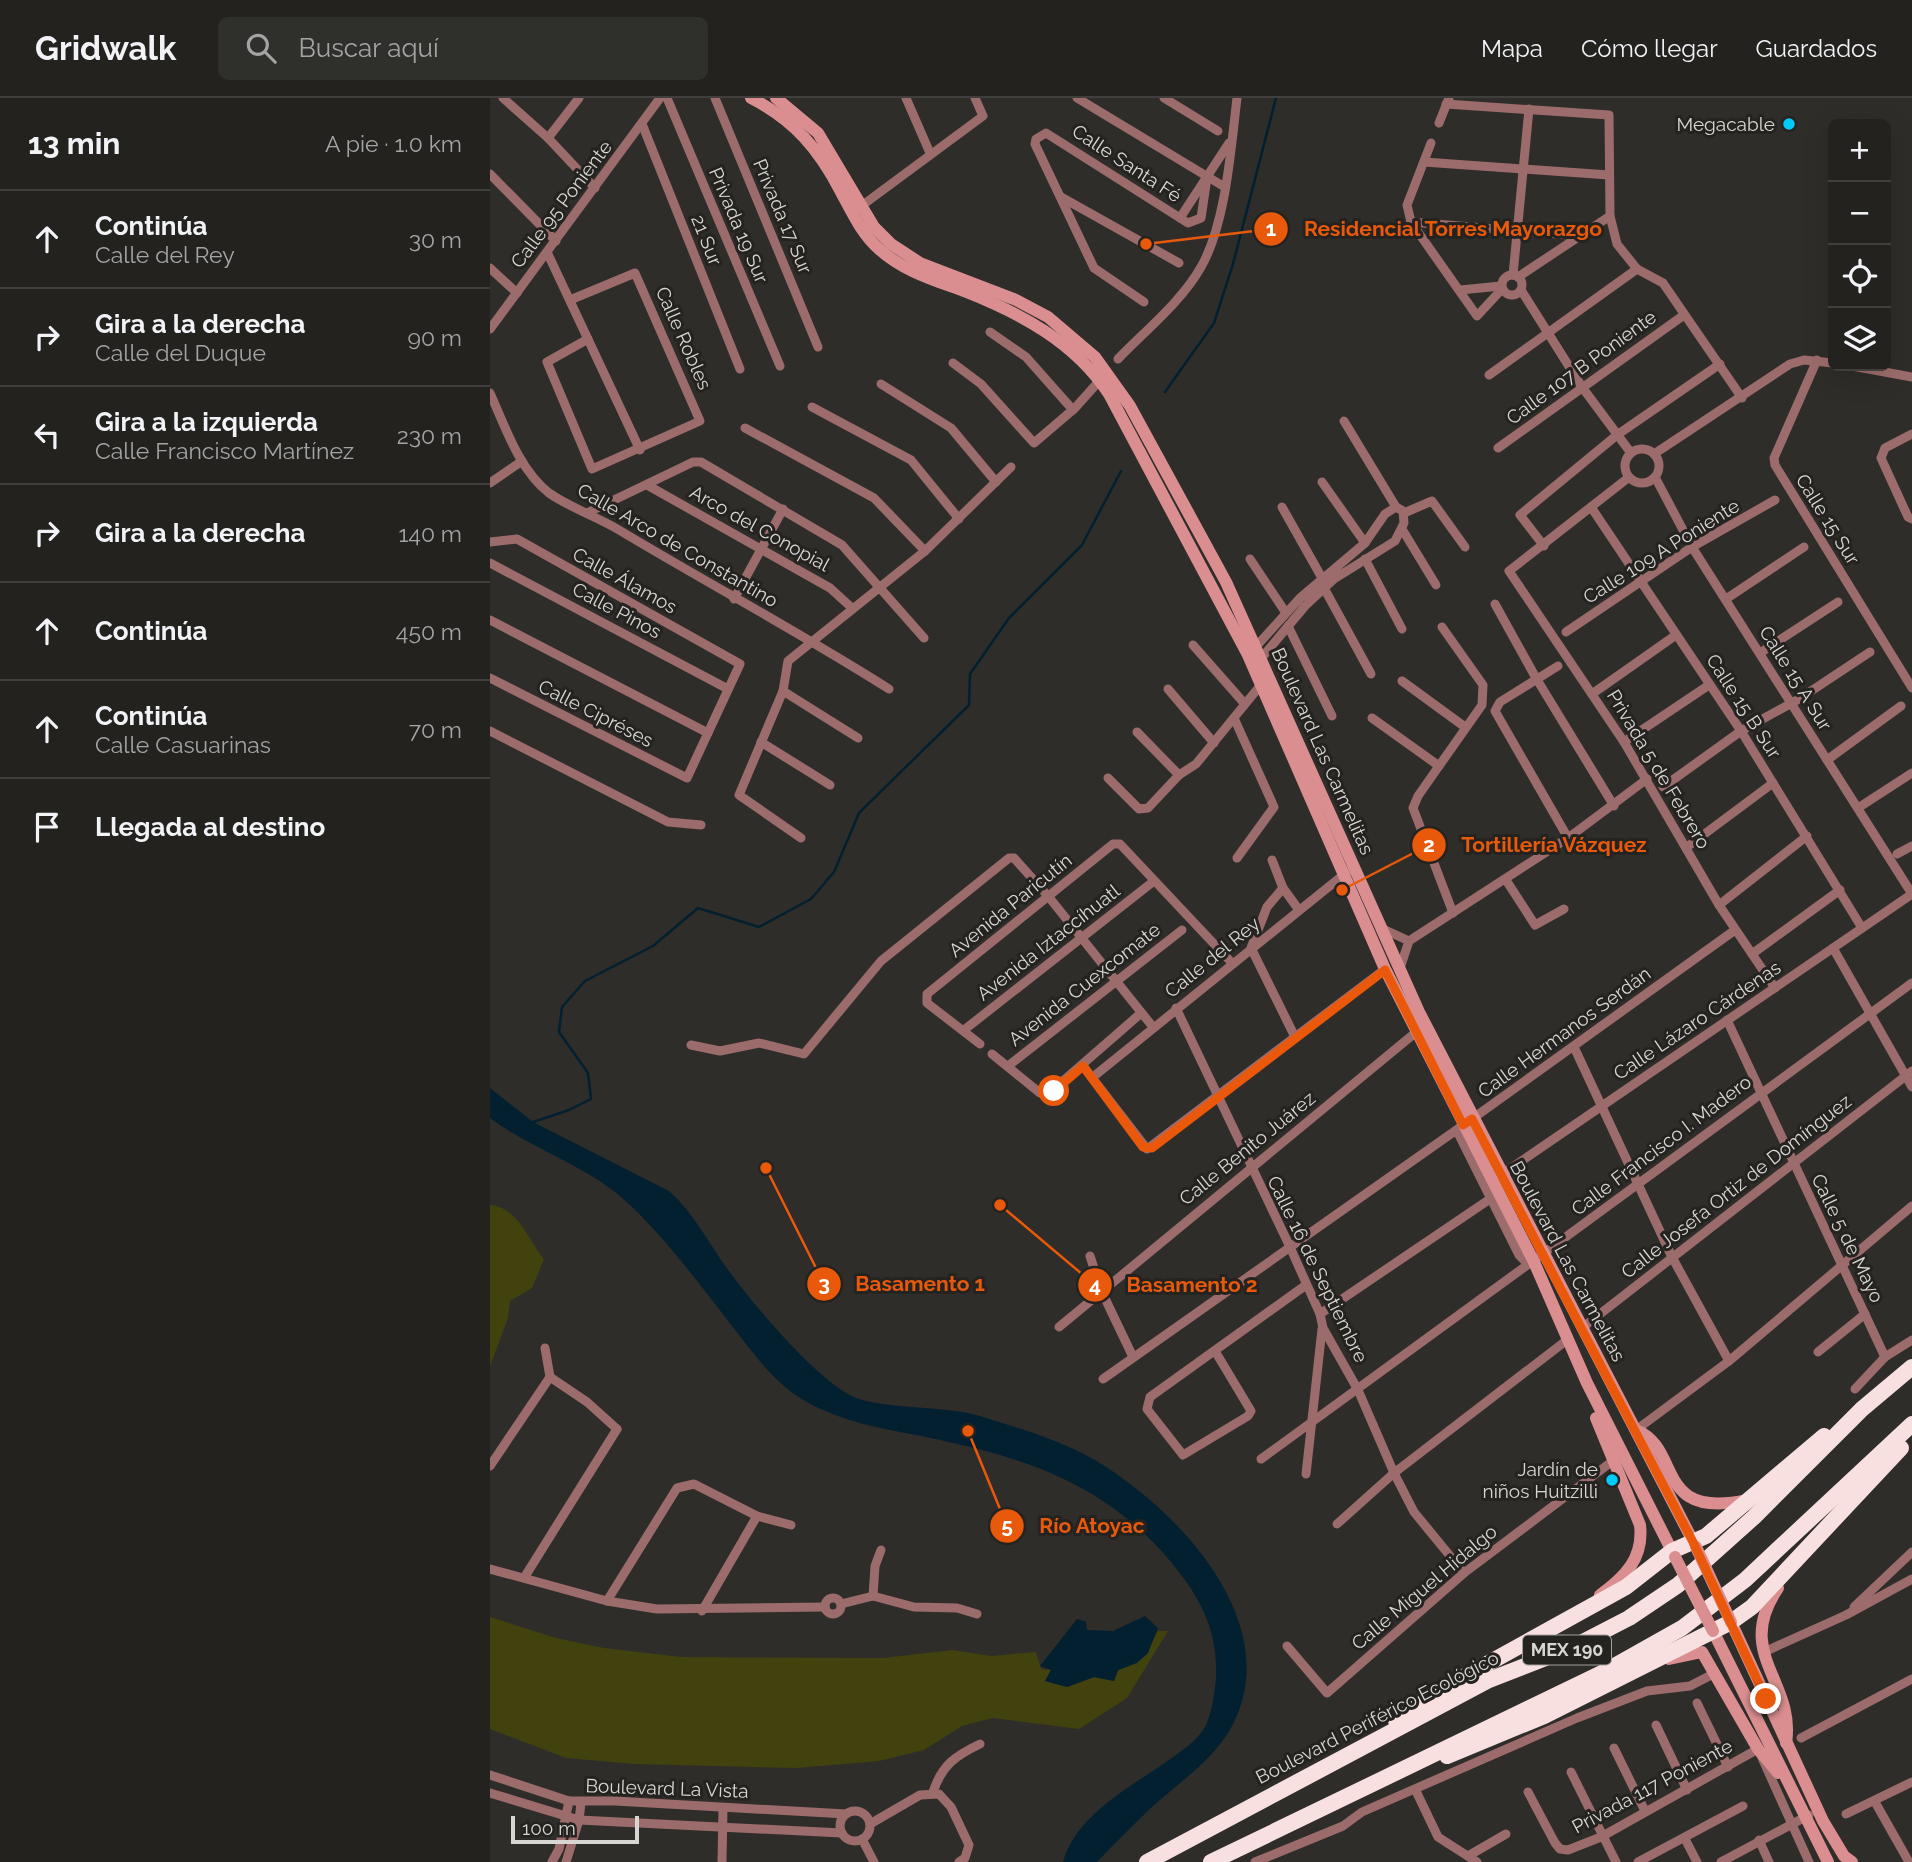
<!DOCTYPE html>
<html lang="es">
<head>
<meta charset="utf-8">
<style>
	:root { --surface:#23221f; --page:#2f2f2c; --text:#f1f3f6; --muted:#a3a4a4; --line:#403f3d }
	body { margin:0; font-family:Raleway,sans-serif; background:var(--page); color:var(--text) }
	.controls { position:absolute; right:21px; top:21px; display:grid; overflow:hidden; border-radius:10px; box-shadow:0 7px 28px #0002 }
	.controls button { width:63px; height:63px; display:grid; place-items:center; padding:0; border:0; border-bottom:2px solid var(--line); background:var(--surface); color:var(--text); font:35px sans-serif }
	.scale { position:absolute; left:21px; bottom:18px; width:128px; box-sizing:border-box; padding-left:7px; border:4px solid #d7d6d3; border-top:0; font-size:19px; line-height:24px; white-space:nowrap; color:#d7d6d3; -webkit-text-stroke:5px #252320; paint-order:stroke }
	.stop { position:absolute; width:21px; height:21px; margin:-16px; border:5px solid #ea580c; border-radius:50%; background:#fff }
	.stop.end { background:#ea580c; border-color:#fff; box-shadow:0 2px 7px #0008 }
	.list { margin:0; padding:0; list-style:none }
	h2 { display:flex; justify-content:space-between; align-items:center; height:91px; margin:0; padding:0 28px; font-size:30px }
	h2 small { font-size:23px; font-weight:400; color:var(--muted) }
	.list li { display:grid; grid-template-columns:46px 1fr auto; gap:21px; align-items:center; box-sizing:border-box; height:98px; padding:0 28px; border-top:2px solid var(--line) }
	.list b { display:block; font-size:26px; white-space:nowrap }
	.list p { margin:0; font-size:23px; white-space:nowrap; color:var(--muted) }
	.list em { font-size:23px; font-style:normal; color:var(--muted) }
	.icon { flex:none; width:38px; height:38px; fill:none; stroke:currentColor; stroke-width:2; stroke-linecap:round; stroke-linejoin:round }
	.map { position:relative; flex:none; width:1422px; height:1764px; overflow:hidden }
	header { display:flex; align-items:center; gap:42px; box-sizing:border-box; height:98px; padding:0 35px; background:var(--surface); border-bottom:2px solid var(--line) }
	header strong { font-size:33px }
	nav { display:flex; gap:38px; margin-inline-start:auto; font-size:24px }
	.search { width:490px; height:63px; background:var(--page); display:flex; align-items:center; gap:18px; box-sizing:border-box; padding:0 24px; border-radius:10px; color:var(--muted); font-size:26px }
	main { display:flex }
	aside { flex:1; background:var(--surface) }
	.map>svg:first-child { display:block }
	.green { fill:#41420e }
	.water { fill:#032030 }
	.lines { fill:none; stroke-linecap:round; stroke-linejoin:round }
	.stream { stroke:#032030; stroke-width:2.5 }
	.street { stroke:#9c6c6c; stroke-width:9 }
	.secondary { stroke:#db8e90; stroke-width:12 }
	.highway { stroke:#f9e0e0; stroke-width:16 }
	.secondary-bridge { stroke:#db8e90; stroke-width:12 }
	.route { stroke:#ea580c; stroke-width:9 }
	.poi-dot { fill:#00cbf8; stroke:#252320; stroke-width:2.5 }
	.labels { text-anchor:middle; stroke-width:6; stroke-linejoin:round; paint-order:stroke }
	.shield { fill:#252320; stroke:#a2a09d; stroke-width:2 }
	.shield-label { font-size:18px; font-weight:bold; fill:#d7d6d3 }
	.poi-label { font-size:19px; fill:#d7d6d3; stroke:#252320; text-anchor:end }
	.street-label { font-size:19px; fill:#d7d6d3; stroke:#252320 }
	.leader { fill:none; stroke:#e8590c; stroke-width:2.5 }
	.callout-dot { fill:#e8590c; stroke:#252320; stroke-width:2.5 }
	.mark-label { font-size:21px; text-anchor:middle; font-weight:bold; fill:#fff }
	.callout-label { font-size:21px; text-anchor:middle; font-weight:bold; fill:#e8590c; stroke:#252320; stroke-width:6; stroke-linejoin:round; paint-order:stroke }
</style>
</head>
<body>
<header>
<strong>Gridwalk</strong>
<div class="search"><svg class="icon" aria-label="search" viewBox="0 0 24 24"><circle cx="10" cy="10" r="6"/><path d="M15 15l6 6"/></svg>Buscar aquí</div>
<nav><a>Mapa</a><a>Cómo llegar</a><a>Guardados</a></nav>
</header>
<main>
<aside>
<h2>13 min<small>A pie · 1.0 km</small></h2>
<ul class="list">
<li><svg class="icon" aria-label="ahead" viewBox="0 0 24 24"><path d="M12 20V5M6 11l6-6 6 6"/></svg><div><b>Continúa</b><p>Calle del Rey</p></div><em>30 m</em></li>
<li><svg class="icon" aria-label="right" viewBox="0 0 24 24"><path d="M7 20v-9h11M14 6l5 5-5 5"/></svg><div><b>Gira a la derecha</b><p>Calle del Duque</p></div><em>90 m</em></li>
<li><svg class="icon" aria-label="left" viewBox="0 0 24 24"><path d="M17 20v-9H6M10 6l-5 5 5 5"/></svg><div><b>Gira a la izquierda</b><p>Calle Francisco Martínez</p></div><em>230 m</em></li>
<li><svg class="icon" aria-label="right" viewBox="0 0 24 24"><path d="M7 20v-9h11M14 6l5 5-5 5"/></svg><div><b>Gira a la derecha</b></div><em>140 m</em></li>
<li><svg class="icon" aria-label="ahead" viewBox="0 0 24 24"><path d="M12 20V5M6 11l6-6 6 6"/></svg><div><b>Continúa</b></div><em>450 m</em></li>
<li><svg class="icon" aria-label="ahead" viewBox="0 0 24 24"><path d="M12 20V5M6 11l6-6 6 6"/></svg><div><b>Continúa</b><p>Calle Casuarinas</p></div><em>70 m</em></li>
<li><svg class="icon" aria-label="arrive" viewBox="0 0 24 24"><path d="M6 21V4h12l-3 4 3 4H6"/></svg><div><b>Llegada al destino</b></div></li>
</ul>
</aside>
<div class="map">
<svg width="1422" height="1764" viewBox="0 0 1422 1764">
	<rect width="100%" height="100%" fill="#2f2d29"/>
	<g class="green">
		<path d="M0 1107C28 1109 38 1142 54 1161L42 1190 20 1203 18 1220 0 1268Z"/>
		<path d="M0 1519 66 1540 114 1550 191 1559 393 1560 463 1552 501 1558 546 1554 551 1571 561 1572 555 1583 577 1589 604 1579 624 1583 628 1573C660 1558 651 1559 668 1533H678L637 1600 589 1631 503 1620 472 1628 434 1652 389 1663 306 1670 144 1666 76 1660 0 1631Z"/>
	</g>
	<g class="water">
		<path d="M0 990 43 1024 179 1093C203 1114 218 1144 236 1169 263 1206 317 1271 356 1295 385 1313 451 1306 490 1318 528 1330 568 1341 603 1361 687 1410 798 1526 741 1630 723 1662 690 1684 663 1708 644 1726 625 1745 607 1764H573C586 1717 639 1690 676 1664 690 1654 708 1643 716 1627 722 1614 725 1594 726 1579 728 1532 710 1499 681 1464 615 1385 533 1359 436 1339 390 1330 343 1323 304 1296 279 1278 261 1252 242 1228 210 1187 178 1143 140 1107 100 1068 44 1053 0 1020Z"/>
		<path d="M655 1518 668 1530 658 1555 647 1565 628 1572 624 1583 604 1579 577 1589 555 1583 561 1572 550 1568 587 1521 596 1524 597 1532 623 1533Z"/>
	</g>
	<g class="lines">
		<g class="stream">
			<path d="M675 294 724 225 743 166 786 0"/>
			<path d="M43 1024 79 1012 101 1001 98 975 69 934 72 909 95 883 163 848 208 810 269 829 321 801 344 774 369 715 479 607 480 576 519 520 592 447 631 373"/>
		</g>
		<g class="street">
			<path d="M13 0 58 40 105 90"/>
			<path d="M177 0 290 268"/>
			<path d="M225 0 328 249"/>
			<path d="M416 0 440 55"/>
			<path d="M587 0 733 88"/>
			<path d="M674 0 728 33"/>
			<path d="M956 6 1119 17 1120 118 1127 146 1147 171 1173 185 1252 300"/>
			<path d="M949 25 959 0"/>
			<path d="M152 26 250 271"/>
			<path d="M58 40 89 0"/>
			<path d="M941 45 917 107 921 124 987 218 1012 191"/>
			<path d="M934 64 1119 77"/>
			<path d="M0 76 66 143"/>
			<path d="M571 99 689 165"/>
			<path d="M370 109 493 18 485 0"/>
			<path d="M690 120 739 45"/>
			<path d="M921 124 1091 138"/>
			<path d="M57 154 150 352"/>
			<path d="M0 170 27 195"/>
			<circle cx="1022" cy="187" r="10"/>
			<path d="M1023 177 1039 11"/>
			<path d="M1028 179 1120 118"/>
			<path d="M970 192 1011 188"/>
			<path d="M1031 192 1092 289 1141 355"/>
			<path d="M80 202 145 175 210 323 102 371 57 264 98 241"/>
			<path d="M654 204 604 170 545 46 546 41 556 35 698 125 711 120 717 80"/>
			<path d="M0 231 170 0"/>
			<path d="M500 234 536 259 583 312"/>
			<path d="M628 261C656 232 692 203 711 169 736 126 741 49 747 0"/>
			<path d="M1327 262 1284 360 1285 367 1422 590"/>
			<path d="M463 265 491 286 544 345 585 310 610 282"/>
			<path d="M1362 268 1422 279"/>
			<path d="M999 277 1147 171"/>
			<path d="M391 286 461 330 506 384"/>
			<path d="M0 295C15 328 29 372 59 395 77 408 109 420 129 432 219 486 311 535 399 591"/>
			<path d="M322 309 421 362 469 421"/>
			<path d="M854 323 906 409"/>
			<path d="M255 330 384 400 435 453"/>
			<path d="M1422 336 1395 350 1391 360 1418 419 1422 421"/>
			<path d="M1008 350 1194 217"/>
			<circle cx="1152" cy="368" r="17"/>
			<path d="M1164 356 1300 266 1314 262 1343 265"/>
			<path d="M1165 379 1202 449 1422 796"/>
			<path d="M1138 380 1019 473 1134 644 1229 807 1285 890"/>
			<path d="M832 384 875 445"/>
			<path d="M0 385 32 363"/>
			<path d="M157 387 340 490 362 510"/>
			<path d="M792 409 832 480"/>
			<path d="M1101 409 1251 633 1372 830"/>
			<path d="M99 414 203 364H211L352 447 434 540"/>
			<path d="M914 415 942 403 975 449"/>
			<path d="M912 431 946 487"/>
			<path d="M0 444 27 441 250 566 197 680 0 580"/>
			<path d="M1054 448 1030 417 1127 337 1230 266"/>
			<path d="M760 461 796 515"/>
			<path d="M875 461 912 531"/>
			<path d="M0 465 238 591"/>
			<path d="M834 490 881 576"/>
			<path d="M244 501 293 411"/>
			<path d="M1236 501 1314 449"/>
			<path d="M1005 506 1046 580 1124 708"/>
			<path d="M0 522 218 635"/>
			<path d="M798 528 842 618"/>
			<path d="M1076 534 1202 449 1285 402"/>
			<path d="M703 547 754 605"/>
			<path d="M762 553 810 500 875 445 895 416 906 409 913 413 914 425 905 443 844 481 815 508 769 563"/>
			<path d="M1270 555 1348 504"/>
			<path d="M1068 568 1010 604 1005 613 1078 740"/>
			<path d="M912 583 975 629"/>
			<path d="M678 591 724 645"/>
			<path d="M293 593 368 640"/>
			<path d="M1102 596 1186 537"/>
			<path d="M744 620 784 709 747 760"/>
			<path d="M882 620 949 668 992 607 993 587 952 529"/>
			<path d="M0 633 178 724 211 727"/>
			<path d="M647 634 689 677"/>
			<path d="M271 644 340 687"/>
			<path d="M1134 644 1219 587"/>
			<path d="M1337 662 1411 608"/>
			<path d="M949 668 928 698 923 710 963 815"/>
			<path d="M618 680 649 711 658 710 689 677 706 666 774 583"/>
			<path d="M1173 689 1251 633 1309 601 1380 554"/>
			<path d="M1368 710 1422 675"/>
			<path d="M311 740 249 697 293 593 298 563 435 453 521 369"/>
			<path d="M1197 749 1283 685"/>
			<path d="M1407 756 1422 748"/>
			<path d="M782 762 793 790 809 812"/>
			<path d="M1016 782 1045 827 1074 811"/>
			<path d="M793 790 777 809 761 850 805 939"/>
			<path d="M1229 807 1317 738"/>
			<path d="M893 831 919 843 910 870"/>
			<path d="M919 843 1078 740 1157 681"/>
			<path d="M1343 850 1422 989"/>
			<path d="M1262 856 1350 792"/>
			<path d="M686 910 800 1149 830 1216 833 1230 868 1292 904 1375 924 1414 974 1475"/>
			<path d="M1237 922 1395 1259"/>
			<path d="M474 932 664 783"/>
			<path d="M490 946 437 905V896L623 746H630L742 865"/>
			<path d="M201 947 230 953 269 945 314 956 391 863 519 760H524L558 798 663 929"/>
			<path d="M1084 949 1182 1159 1239 1263"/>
			<path d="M502 956 550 995 557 997 650 916"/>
			<path d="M518 968 692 832"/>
			<path d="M593 968 657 1051 895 871"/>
			<path d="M603 979 857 774"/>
			<path d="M972 1029 969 1037 1029 1157 1035 1163 1044 1164"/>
			<path d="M1011 1077 1422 796"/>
			<path d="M600 1158 611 1192 643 1259"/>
			<path d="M830 1216 1000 1101"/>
			<path d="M569 1229 925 935"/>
			<path d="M1092 1230 1422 973"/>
			<path d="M55 1250 60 1279"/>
			<path d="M725 1253 761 1313 758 1318 693 1357 657 1311 660 1299 816 1187"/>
			<path d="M1328 1254 1375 1216"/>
			<path d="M60 1279 97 1304 127 1331"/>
			<path d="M613 1281 982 1021 1245 832"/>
			<path d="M1365 1291 1395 1259 1422 1242"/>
			<path d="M1146 1332 1239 1263 1422 1108"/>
			<path d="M771 1361C989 1204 1205 1043 1422 885"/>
			<path d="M0 1368 60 1279"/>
			<path d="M816 1376 832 1231"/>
			<path d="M847 1426 904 1375 1077 1242"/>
			<path d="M0 1471 117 1503 167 1511 335 1509"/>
			<path d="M34 1480 127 1331"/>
			<path d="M383 1498 385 1468 391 1452"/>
			<circle cx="343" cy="1508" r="8"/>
			<path d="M117 1503 187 1390 204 1386 267 1418 301 1427"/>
			<path d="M351 1506 383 1498 424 1509 467 1510 487 1516"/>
			<path d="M1364 1509 1422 1454"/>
			<path d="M212 1513 267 1418"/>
			<path d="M797 1548 837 1595 974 1475 1124 1362"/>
			<path d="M1274 1554 1356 1517 1422 1481"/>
			<path d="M1207 1605 1238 1669"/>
			<path d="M1166 1627 1197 1692"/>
			<path d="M1311 1640 1422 1581"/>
			<path d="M1124 1650 1155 1713"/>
			<path d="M1081 1674 1126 1764"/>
			<path d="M0 1677 79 1703H125L356 1716"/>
			<path d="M926 1693 948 1739 987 1764"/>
			<path d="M443 1694C452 1667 465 1658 490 1646"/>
			<path d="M1038 1694 1065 1745 1070 1751 1078 1752 1111 1739 1268 1651 1319 1764"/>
			<path d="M0 1695 89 1722 352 1735"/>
			<path d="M1385 1704 1419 1764"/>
			<circle cx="365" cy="1728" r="15"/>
			<path d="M1356 1716 1422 1684"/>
			<path d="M380 1726 430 1697 449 1696 461 1709 479 1747 475 1760 469 1764"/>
			<path d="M372 1741 384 1764"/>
			<path d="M1195 1741 1207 1764"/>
			<path d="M1269 1742 1279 1764"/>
			<path d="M978 1758 1016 1736"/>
			<path d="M62 1764 69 1751 79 1703"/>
			<path d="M76 1764 89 1722 91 1705"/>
			<path d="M232 1764 233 1710"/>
			<path d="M765 1764 853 1728 872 1714 1087 1620 1157 1593 1200 1588 1225 1575"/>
			<path d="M1148 1764 1253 1708"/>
			<path d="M1231 1764 1319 1717"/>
		</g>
		<g class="secondary">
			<path d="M261 0C304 22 329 51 351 94 362 114 371 135 389 151 413 173 444 182 474 193 530 215 585 244 619 296L758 557 895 871 1044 1164 1097 1285 1185 1459"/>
			<path d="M286 0 328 35 384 129 401 146 430 165 526 202 558 219 605 259 640 308 736 484 929 914 1206 1449"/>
			<path d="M1106 1320 1150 1427C1154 1460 1135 1479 1110 1497"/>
			<path d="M1146 1332C1193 1351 1163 1422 1257 1402"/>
			<path d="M1288 1490C1243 1556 1306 1583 1296 1645"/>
			<path d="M1241 1524 1333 1723 1354 1758 1362 1764"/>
			<path d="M1223 1533 1338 1764"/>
			<path d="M1179 1561 1212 1554 1268 1651 1288 1675"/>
		</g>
		<g class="highway">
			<path d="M906 1623 959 1587 1136 1489 1182 1453 1216 1438 1334 1338"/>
			<path d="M957 1658 1054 1618 1241 1524 1262 1509 1411 1350"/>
			<path d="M657 1764 999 1582 1081 1550 1139 1520 1188 1487 1264 1419 1372 1311 1422 1269"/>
			<path d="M721 1764 1112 1575 1192 1530 1255 1482 1422 1326"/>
		</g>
		<g class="secondary-bridge">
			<path d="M1206 1449 1241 1524"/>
			<path d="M1185 1459 1223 1533"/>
		</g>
	</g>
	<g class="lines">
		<path class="route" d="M564 993 593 968 653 1049 662 1050 895 872 973 1027 982 1021 1203 1444 1276 1601"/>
	</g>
	<g class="poi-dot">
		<circle cx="1299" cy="26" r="7"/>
		<circle cx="1122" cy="1382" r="7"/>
	</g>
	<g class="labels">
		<rect class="shield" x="1033" y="1537.5" width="88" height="29" rx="5"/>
		<g class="shield-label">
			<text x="1077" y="1558">MEX 190</text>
		</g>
		<g class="poi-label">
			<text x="1285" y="33">Megacable</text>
			<text x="1108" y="1378">Jardín de<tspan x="1108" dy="22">niños Huitzilli</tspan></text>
		</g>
		<g class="street-label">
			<text transform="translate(637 65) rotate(33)" y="7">Calle Santa Fé</text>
			<text transform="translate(71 106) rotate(-53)" y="7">Calle 95 Poniente</text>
			<text transform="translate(293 118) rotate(67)" y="7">Privada 17 Sur</text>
			<text transform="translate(249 127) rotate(67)" y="7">Privada 19 Sur</text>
			<text transform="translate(217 142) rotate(68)" y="7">21 Sur</text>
			<text transform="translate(194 240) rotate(66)" y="7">Calle Robles</text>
			<text transform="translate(1091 269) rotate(-36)" y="7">Calle 107 B Poniente</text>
			<text transform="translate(1338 421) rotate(58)" y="7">Calle 15 Sur</text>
			<text transform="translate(270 430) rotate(29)" y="7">Arco del Conopial</text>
			<text transform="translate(188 447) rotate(30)" y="7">Calle Arco de Constantino</text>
			<text transform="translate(1171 453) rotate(-32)" y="7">Calle 109 A Poniente</text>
			<text transform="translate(135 482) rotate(29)" y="7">Calle Álamos</text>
			<text transform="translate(127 512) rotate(28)" y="7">Calle Pinos</text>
			<text transform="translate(1306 580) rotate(58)" y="7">Calle 15 A Sur</text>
			<text transform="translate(1254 608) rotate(57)" y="7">Calle 15 B Sur</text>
			<text transform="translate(106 615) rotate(27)" y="7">Calle Cipréses</text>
			<text transform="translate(833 653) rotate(66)" y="7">Boulevard Las Carmelitas</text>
			<text transform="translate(1169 671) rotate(59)" y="7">Privada 5 de Febrero</text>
			<text transform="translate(520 807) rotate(-39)" y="7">Avenida Paricutín</text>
			<text transform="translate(558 844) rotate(-38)" y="7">Avenida Iztaccíhuatl</text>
			<text transform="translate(722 859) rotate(-39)" y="7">Calle del Rey</text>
			<text transform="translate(594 886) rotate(-38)" y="7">Avenida Cuexcomate</text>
			<text transform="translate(1207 922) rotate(-34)" y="7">Calle Lázaro Cárdenas</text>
			<text transform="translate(1074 934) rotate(-36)" y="7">Calle Hermanos Serdán</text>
			<text transform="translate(1171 1047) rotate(-37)" y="7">Calle Francisco I. Madero</text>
			<text transform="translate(757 1050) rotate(-39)" y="7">Calle Benito Juárez</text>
			<text transform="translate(1246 1088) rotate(-38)" y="7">Calle Josefa Ortiz de Domínguez</text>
			<text transform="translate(1358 1140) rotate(64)" y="7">Calle 5 de Mayo</text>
			<text transform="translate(1078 1163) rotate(62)" y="7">Boulevard Las Carmelitas</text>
			<text transform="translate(828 1171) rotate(64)" y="7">Calle 16 de Septiembre</text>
			<text transform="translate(934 1489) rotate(-40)" y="7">Calle Miguel Hidalgo</text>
			<text transform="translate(887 1619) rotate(-27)" y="7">Boulevard Periférico Ecológico</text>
			<text transform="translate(1162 1688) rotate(-28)" y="7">Privada 117 Poniente</text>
			<text transform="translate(177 1690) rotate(2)" y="7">Boulevard La Vista</text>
		</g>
	</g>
	<path class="leader" d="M656 146L781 131M852 792L939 747M276 1070L334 1186M510 1107L605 1187M478 1333L517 1428"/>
	<g class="callout-dot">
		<circle cx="656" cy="146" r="7"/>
		<circle cx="852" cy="792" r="7"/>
		<circle cx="276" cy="1070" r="7"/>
		<circle cx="510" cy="1107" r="7"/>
		<circle cx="478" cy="1333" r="7"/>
		<circle cx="781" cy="131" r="18"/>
		<circle cx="939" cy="747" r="18"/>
		<circle cx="334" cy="1186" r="18"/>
		<circle cx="605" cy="1187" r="18"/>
		<circle cx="517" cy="1428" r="18"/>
	</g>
	<g class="mark-label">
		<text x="781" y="138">1</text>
		<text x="939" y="754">2</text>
		<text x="334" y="1193">3</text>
		<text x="605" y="1194">4</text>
		<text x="517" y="1435">5</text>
	</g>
	<g class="callout-label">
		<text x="963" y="138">Residencial Torres Mayorazgo</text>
		<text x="1064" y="754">Tortillería Vázquez</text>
		<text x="430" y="1193">Basamento 1</text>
		<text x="702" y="1194">Basamento 2</text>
		<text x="602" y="1435">Río Atoyac</text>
	</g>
</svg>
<div class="controls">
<button>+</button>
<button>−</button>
<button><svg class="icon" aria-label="locate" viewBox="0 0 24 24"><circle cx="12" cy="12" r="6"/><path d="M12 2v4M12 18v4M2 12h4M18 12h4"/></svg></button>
<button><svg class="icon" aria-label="layers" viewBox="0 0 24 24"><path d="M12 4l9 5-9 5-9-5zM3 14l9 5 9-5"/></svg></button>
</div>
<div class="scale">100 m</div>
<div class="stop" style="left:564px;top:993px"></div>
<div class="stop end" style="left:1276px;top:1601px"></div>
</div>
</main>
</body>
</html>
